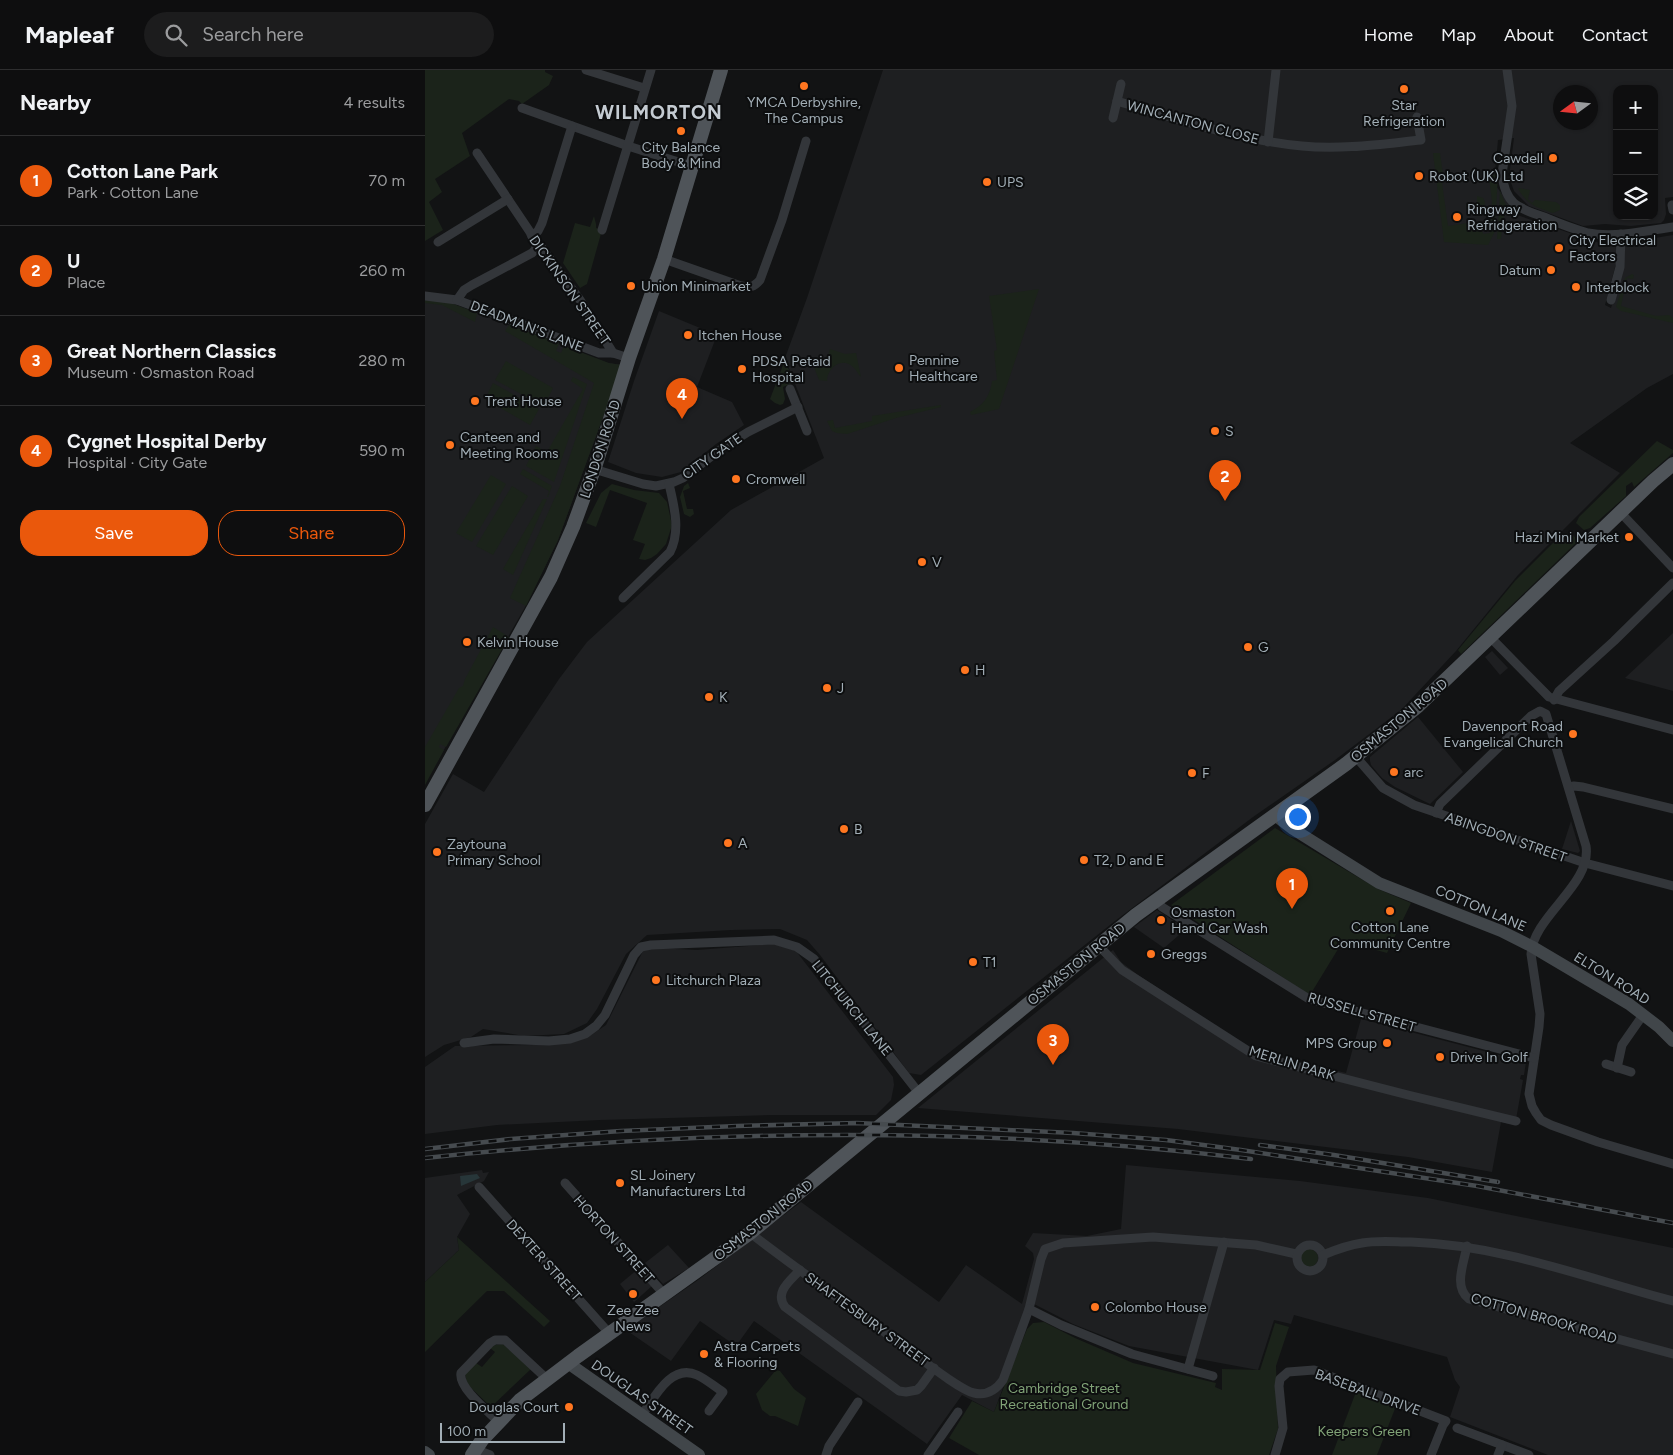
<!DOCTYPE html>
<html lang="en">
<head>
<meta charset="utf-8">
<style>
	:root { --surface:#0e0e0f; --page:#1c1c1d; --text:#f1f3f6; --muted:#9b9c9e; --line:#2e2e2f; --accent:#ea580c }
	body { margin:0; font-family:Figtree,sans-serif; background:var(--page); color:var(--text) }
	.controls { position:absolute; right:15px; top:15px; display:grid; overflow:hidden; border-radius:10px; box-shadow:0 1px 4px #0004 }
	.controls button { width:45px; height:45px; display:grid; place-items:center; padding:0; border:0; border-bottom:1px solid var(--line); background:var(--surface); color:var(--text); font:25px sans-serif }
	.compass { position:absolute; left:1128px; top:15px; width:45px; height:45px; border-radius:50%; background:var(--surface); box-shadow:0 1px 4px #0004; rotate:255deg }
	.scale { position:absolute; left:15px; bottom:12px; width:125px; box-sizing:border-box; padding-left:5px; border:2px solid #a2aeb6; border-top:0; font-size:14px; line-height:18px; white-space:nowrap; color:#a2aeb6; -webkit-text-stroke:4px #0d0e0f; paint-order:stroke }
	.you { position:absolute; left:872px; top:746px; width:18px; height:18px; margin:-12px; border:4px solid #fff; border-radius:50%; background:#1a73e8; box-shadow:0 0 0 8px #1a73e833 }
	.badge { display:grid; place-items:center; width:32px; height:32px; border-radius:50%; background:var(--accent); color:#fff; font-size:16px; font-weight:700 }
	.pin { position:absolute; translate:-50% -41px; filter:drop-shadow(0 1px 2px #0008) }
	.pin::after { content:''; position:absolute; top:26px; width:18px; height:15px; background:inherit; clip-path:polygon(0 0,100% 0,50% 100%) }
	.list { margin:0; padding:0; list-style:none }
	h2 { display:flex; justify-content:space-between; align-items:center; height:65px; margin:0; padding:0 20px; font-size:21px }
	h2 small { font-size:16px; font-weight:400; color:var(--muted) }
	.list li { display:grid; grid-template-columns:32px 1fr auto; gap:15px; align-items:center; box-sizing:border-box; height:90px; padding:0 20px; border-top:1px solid var(--line) }
	.list b { display:block; font-size:19px; white-space:nowrap }
	.list p { margin:0; font-size:16px; white-space:nowrap; color:var(--muted) }
	.list em { font-size:16px; font-style:normal; color:var(--muted) }
	.actions { display:flex; gap:10px; padding:15px 20px }
	.actions a { flex:1; padding:11px 0; border:1px solid var(--accent); border-radius:20px; text-align:center; font-size:18px; color:var(--accent) }
	.actions .main { background:var(--accent); color:#fff }
	.icon { flex:none; width:28px; height:28px; fill:none; stroke:currentColor; stroke-width:2; stroke-linecap:round; stroke-linejoin:round }
	.map { position:relative; flex:none; width:1248px; height:1385px; overflow:hidden }
	header { display:flex; align-items:center; gap:30px; box-sizing:border-box; height:70px; padding:0 25px; background:var(--surface); border-bottom:1px solid var(--line) }
	header strong { font-size:24px }
	nav { display:flex; gap:28px; margin-inline-start:auto; font-size:18px }
	.search { width:350px; height:45px; background:var(--page); display:flex; align-items:center; gap:12px; box-sizing:border-box; padding:0 18px; border-radius:28px; color:var(--muted); font-size:19px }
	main { display:flex }
	aside { flex:1; background:var(--surface) }
	.map>svg:first-child { display:block }
	.built { fill:#1e1f21; fill-rule:evenodd }
	.green { fill:#1b231a }
	.water { fill:#273639 }
	.lines { fill:none; stroke-linecap:round; stroke-linejoin:round }
	.street { stroke:#33363a; stroke-width:9 }
	.secondary { stroke:#41464a; stroke-width:12 }
	.primary { stroke:#4f5459; stroke-width:14 }
	.rail-casing { stroke:#464b4f; stroke-width:4.5 }
	.rail { stroke:#0d0e0f; stroke-width:2.5; stroke-dasharray:8; stroke-linecap:butt }
	.poi-dot { fill:#ff7620; stroke:#0d0e0f; stroke-width:2 }
	.labels { text-anchor:middle; stroke-width:4; stroke-linejoin:round; paint-order:stroke }
	.poi-label { font-size:14px; fill:#a2aeb6; stroke:#0d0e0f; text-anchor:start }
	.street-label { font-size:14px; fill:#a2aeb6; stroke:#0d0e0f }
	.park-label { font-size:14px; fill:#81a377; stroke:#0d0e0f }
	.district-label { font-size:19px; font-weight:bold; letter-spacing:1px; fill:#c4cbd2; stroke:#0d0e0f }
</style>
</head>
<body>
<header>
<strong>Mapleaf</strong>
<div class="search"><svg class="icon" aria-label="search" viewBox="0 0 24 24"><circle cx="10" cy="10" r="6"/><path d="M15 15l6 6"/></svg>Search here</div>
<nav><a>Home</a><a>Map</a><a>About</a><a>Contact</a></nav>
</header>
<main>
<aside>
<h2>Nearby<small>4 results</small></h2>
<ul class="list">
<li><span class="badge">1</span><div><b>Cotton Lane Park</b><p>Park · Cotton Lane</p></div><em>70 m</em></li>
<li><span class="badge">2</span><div><b>U</b><p>Place</p></div><em>260 m</em></li>
<li><span class="badge">3</span><div><b>Great Northern Classics</b><p>Museum · Osmaston Road</p></div><em>280 m</em></li>
<li><span class="badge">4</span><div><b>Cygnet Hospital Derby</b><p>Hospital · City Gate</p></div><em>590 m</em></li>
</ul>
<div class="actions"><a class="main">Save</a><a>Share</a></div>
</aside>
<div class="map">
<svg width="1248" height="1385" viewBox="0 0 1248 1385">
	<rect width="100%" height="100%" fill="#121314"/>
	<g class="built">
		<path d="M458 0H1248V127L1240 128 1241 144 1239 150 1236 153 1206 156 1180 154 1158 156 1104 136 1089 121 1084 107 1089 68 1073 70 1069 113 1092 145 1171 172 1190 175 1193 186 1180 235 1186 238 1197 205 1200 177 1205 172 1248 165V304L1222 318 1145 373 1195 403 1093 505 1031 581 976 640 910 690 828 747 690 851 496 1005 484 1003 395 885 382 870 355 859 306 860 222 865 201 884 172 939 162 953 139 964 99 966 58 959 46 967 19 975 0 987V754L28 704 59 722 134 609 162 572 306 440 399 388 360 288 382 228ZM1192 19H1229V146H1192ZM1136 22H1166V52H1136Z"/>
		<path d="M0 229 23 232 183 293 197 295 133 470 99 539 0 713Z"/>
		<path d="M234 241 292 265 272 317 307 332 319 355 291 374 256 402 237 407 211 403 183 392 209 311Z"/>
		<path d="M1248 563V621L1200 608Z"/>
		<path d="M1067 581 1083 598 1075 605 1060 587Z"/>
		<path d="M993 647 1038 702 1005 734 970 717 957 708 946 695 945 691V687Z"/>
		<path d="M1146 751 1155 781 1153 783 1137 779Z"/>
		<path d="M732 840 761 859 739 878 709 857Z"/>
		<path d="M349 874 371 881 468 1007 469 1015 466 1030 451 1045H347L175 1050 72 1055 0 1064V997L30 976 112 975 166 965 181 955 218 881 229 878 272 880Z"/>
		<path d="M688 880 696 892 713 905 822 976 839 983 921 1003 936 949 1101 992 1099 1005H1096L1095 1009 1098 1010 1090 1055 1076 1052 1067 1102 983 1087 753 1059 493 1038Z"/>
		<path d="M701 1095 875 1111 1003 1128 1248 1178V1385H1123L1025 1347 1035 1317 1030 1310 1022 1287 869 1245 866 1254 849 1250 833 1300 704 1276 648 1254 609 1234 569 1342 537 1325 502 1374 329 1251 311 1276 275 1251 246 1291 201 1260 273 1210 376 1132 514 1232 541 1195 597 1234 609 1189 608 1183 600 1176 608 1163 662 1166 696 1159Z"/>
		<path d="M57 1100 58 1103 64 1102 59 1111 32 1125 45 1144 32 1167 34 1180 0 1212V1108Z"/>
		<path d="M243 1175 264 1198 238 1214 220 1193Z"/>
		<path d="M213 1199 227 1216 209 1232 195 1214Z"/>
	</g>
	<g class="green">
		<path d="M0 0H120V2L128 6 124 15 97 34 94 31 84 29 37 63 45 86 10 109 17 122 4 132 18 160 0 171Z"/>
		<path d="M1008 83H1015L1019 112 1017 113 1023 156 1043 153 1045 160 1050 159 1049 152 1056 155 1058 164 1065 163 1067 130 1064 108 1073 102 1070 161 1063 175 1019 172Z"/>
		<path d="M1093 118 1105 120 1103 129 1107 133 1110 130 1131 132 1135 135V140L1128 143C1112 138 1101 134 1093 118Z"/>
		<path d="M1075 121 1082 137 1081 143 1078 149 1076 169H1072Z"/>
		<path d="M1052 126 1058 128 1060 132 1058 142 1052 145 1051 140 1042 141 1041 134 1052 133Z"/>
		<path d="M169 146 171 154V158L177 160 162 214 155 218 138 193 150 153 165 157Z"/>
		<path d="M1207 204 1209 205 1208 209 1202 208 1196 236 1231 246 1244 245 1248 248V253L1196 241 1191 237 1200 208Z"/>
		<path d="M614 219 574 339 546 345 545 342C559 335 565 326 567 311L572 310 569 281 572 280 564 226Z"/>
		<path d="M0 229 23 232 52 243 50 252 17 235 0 233Z"/>
		<path d="M84 255 134 273 131 281 136 283 139 276 184 293 197 295 133 470 101 536 85 528 135 416 169 313 80 261Z"/>
		<path d="M405 279 420 284 431 283 436 307C433 304 431 299 428 297 416 286 402 299 402 311L394 310 387 292 400 296Z"/>
		<path d="M360 290 369 312 358 317 360 329 358 334 355 335 350 333 345 329Z"/>
		<path d="M81 291 128 318 119 336 70 310Z"/>
		<path d="M148 307 162 314 129 412 101 396 111 376 122 382 158 319 146 311Z"/>
		<path d="M68 313 114 339 105 355 60 329Z"/>
		<path d="M516 335V337L471 348 422 364 412 363 407 361 402 351 408 350 410 358 447 351V346Z"/>
		<path d="M1232 371 1248 380V383L1209 417 1207 412 1201 416V426L1165 458 1159 460 1151 453 1154 447Z"/>
		<path d="M98 399 127 416 123 427H122L124 421 95 404Z"/>
		<path d="M66 405 81 414 47 472 31 463Z"/>
		<path d="M263 413 265 418 258 421 262 439H268L269 444 265 447 259 444 255 427 259 416Z"/>
		<path d="M187 414 209 420 234 423 242 432 247 455 241 474 232 484 226 488 220 490 214 489 220 474 208 470 222 433 185 420 171 457 161 453 176 423Z"/>
		<path d="M87 416 103 426 68 485 51 476Z"/>
		<path d="M118 429H122L88 505 78 499Z"/>
		<path d="M1141 463 1148 465 1153 471 1036 584 1033 580 1090 511 1136 465Z"/>
		<path d="M68 557 84 567 21 677 15 674 14 677 19 680 0 715V677L34 618 38 616 40 609Z"/>
		<path d="M850 758 953 819 986 833 962 883 918 871 885 925 746 835Z"/>
		<path d="M32 1167 125 1251 119 1257 79 1221H62L0 1282V1212L34 1180Z"/>
		<circle cx="884" cy="1188" r="9"/>
		<path d="M619 1252 650 1268 708 1293 791 1313 790 1317 797 1320V1299L835 1300 850 1253 864 1257 851 1296 853 1359 844 1385H554L524 1368 547 1331 569 1342 602 1259 608 1253Z"/>
		<path d="M78 1274 106 1299 66 1337 42 1314 40 1303 51 1293 57 1297 70 1282 65 1278 70 1275Z"/>
		<path d="M351 1300 355 1301 369 1319 381 1328 373 1356 350 1346H345L337 1340 331 1324Z"/>
		<path d="M931 1322 971 1336 952 1385H907Z"/>
	</g>
	<path class="water" d="M52 1104 55 1108 36 1116 35 1106Z"/>
	<g class="lines">
		<g class="street">
			<path d="M161 0 219 18"/>
			<path d="M1082 0 1087 36 1077 104C1080 134 1093 138 1119 147 1133 153 1148 159 1163 163 1188 168 1222 161 1248 157"/>
			<path d="M692 31C753 49 814 70 877 76 916 80 957 74 996 70L992 47"/>
			<path d="M97 38 203 76 266 96"/>
			<path d="M688 48 696 14"/>
			<path d="M843 72 851 0"/>
			<path d="M52 83 105 162 112 178H117L155 230 188 283"/>
			<path d="M1247 135 1248 140"/>
			<path d="M177 160 226 0"/>
			<path d="M107 166 113 161 117 153 147 56"/>
			<path d="M13 172 83 129"/>
			<path d="M239 189 316 216C325 218 329 217 335 210L357 150 381 71"/>
			<path d="M0 226 32 230 174 283H188L204 288"/>
			<path d="M32 230 39 220 47 215 107 183 112 178"/>
			<path d="M1186 230 1195 197 1196 164"/>
			<path d="M365 319 382 361"/>
			<path d="M169 399 218 414 231 416 249 412 258 408 296 379 323 362 373 337"/>
			<path d="M1195 442 1248 498"/>
			<path d="M198 528 245 482C256 460 249 436 244 414"/>
			<path d="M1066 568 1124 627 1248 660"/>
			<path d="M1129 630 1134 621 1189 571 1248 513"/>
			<path d="M931 687 958 718 989 735 1160 793 1248 816"/>
			<path d="M1144 717 1149 716 1158 717 1248 739"/>
			<path d="M1011 743 1015 734 1106 646 1115 641 1121 644 1161 776C1167 815 1108 846 1106 884L1115 944 1114 957 1104 1024 1107 1036 1111 1043 1116 1050 1126 1055 1173 1072 1248 1094"/>
			<path d="M731 829 737 837 884 929 1109 988"/>
			<path d="M673 875 697 900 831 986 983 1025 1091 1051"/>
			<path d="M39 973 69 969 124 971 145 969 160 964 171 956 180 945 209 885 216 877 226 875 349 870 372 877 389 889 494 1023"/>
			<path d="M1181 994 1206 1002"/>
			<path d="M1192 998 1197 975 1218 945"/>
			<path d="M140 1113 239 1224"/>
			<path d="M54 1117 184 1263"/>
			<path d="M325 1163C378 1203 432 1242 485 1281 499 1291 535 1320 549 1323 562 1326 571 1320 578 1310L604 1239 616 1189 620 1179 638 1173 728 1167 831 1175 871 1184"/>
			<circle cx="885" cy="1188" r="13"/>
			<path d="M1042 1176C1039 1193 1028 1217 1044 1229L1248 1284"/>
			<path d="M898 1185C910 1180 923 1175 937 1173 953 1170 970 1172 986 1172 1077 1175 1161 1208 1248 1231"/>
			<path d="M375 1200C365 1211 349 1222 360 1237L474 1321 481 1322 492 1320 496 1316 509 1298"/>
			<path d="M604 1239 636 1255 707 1284 788 1306"/>
			<path d="M763 1299 799 1172"/>
			<path d="M217 1345C229 1328 246 1293 272 1305 281 1309 290 1317 298 1322L284 1341"/>
			<path d="M74 1352C64 1342 33 1318 36 1303L65 1273 70 1270H80L122 1309"/>
			<path d="M1032 1358 1104 1385"/>
			<path d="M50 1379 65 1385"/>
			<path d="M401 1385 404 1376 433 1332"/>
			<path d="M503 1385 533 1342"/>
			<path d="M850 1385 858 1358 854 1316 855 1309 863 1302 889 1300 1021 1351 1018 1355 1006 1385"/>
			<path d="M1073 1385 1077 1375"/>
		</g>
		<g class="secondary">
			<path d="M851 744 855 749 868 759 954 813 1076 861 1106 876 1204 934 1234 957 1248 971"/>
			<path d="M143 1293 274 1385"/>
			<path d="M0 1382 4 1385"/>
		</g>
		<g class="primary">
			<path d="M0 735 126 507 148 457 171 394 204 288 239 189 296 0"/>
			<path d="M47 1385 57 1370 95 1330 153 1286 325 1163 711 845 921 694 993 636 1228 411 1248 394"/>
		</g>
		<g class="rail-casing">
			<g id="rail">
				<path d="M835 1075 909 1085 1073 1112"/>
				<path d="M0 1079 86 1069 196 1061 312 1056 432 1053 648 1063 741 1070 816 1080 1052 1116 1248 1153"/>
				<path d="M0 1088C274 1059 552 1055 826 1089"/>
			</g>
		</g>
		<use href="#rail" class="rail"/>
	</g>
	<g class="poi-dot">
		<circle cx="379" cy="16" r="5"/>
		<circle cx="979" cy="19" r="5"/>
		<circle cx="256" cy="61" r="5"/>
		<circle cx="1128" cy="88" r="5"/>
		<circle cx="994" cy="106" r="5"/>
		<circle cx="562" cy="112" r="5"/>
		<circle cx="1032" cy="147" r="5"/>
		<circle cx="1134" cy="178" r="5"/>
		<circle cx="1126" cy="200" r="5"/>
		<circle cx="206" cy="216" r="5"/>
		<circle cx="1151" cy="217" r="5"/>
		<circle cx="263" cy="265" r="5"/>
		<circle cx="474" cy="298" r="5"/>
		<circle cx="317" cy="299" r="5"/>
		<circle cx="50" cy="331" r="5"/>
		<circle cx="790" cy="361" r="5"/>
		<circle cx="25" cy="375" r="5"/>
		<circle cx="311" cy="409" r="5"/>
		<circle cx="1204" cy="467" r="5"/>
		<circle cx="497" cy="492" r="5"/>
		<circle cx="42" cy="572" r="5"/>
		<circle cx="823" cy="577" r="5"/>
		<circle cx="540" cy="600" r="5"/>
		<circle cx="402" cy="618" r="5"/>
		<circle cx="284" cy="627" r="5"/>
		<circle cx="1148" cy="664" r="5"/>
		<circle cx="969" cy="702" r="5"/>
		<circle cx="767" cy="703" r="5"/>
		<circle cx="419" cy="759" r="5"/>
		<circle cx="303" cy="773" r="5"/>
		<circle cx="12" cy="782" r="5"/>
		<circle cx="659" cy="790" r="5"/>
		<circle cx="965" cy="841" r="5"/>
		<circle cx="736" cy="850" r="5"/>
		<circle cx="726" cy="884" r="5"/>
		<circle cx="548" cy="892" r="5"/>
		<circle cx="231" cy="910" r="5"/>
		<circle cx="962" cy="973" r="5"/>
		<circle cx="1015" cy="987" r="5"/>
		<circle cx="195" cy="1113" r="5"/>
		<circle cx="208" cy="1224" r="5"/>
		<circle cx="670" cy="1237" r="5"/>
		<circle cx="279" cy="1284" r="5"/>
		<circle cx="144" cy="1337" r="5"/>
	</g>
	<g class="labels">
		<g class="poi-label">
			<text x="379" y="37" text-anchor="middle">YMCA Derbyshire,<tspan x="379" dy="16">The Campus</tspan></text>
			<text x="979" y="40" text-anchor="middle">Star<tspan x="979" dy="16">Refrigeration</tspan></text>
			<text x="256" y="82" text-anchor="middle">City Balance<tspan x="256" dy="16">Body &amp; Mind</tspan></text>
			<text x="1118" y="93" text-anchor="end">Cawdell</text>
			<text x="1004" y="111">Robot (UK) Ltd</text>
			<text x="572" y="117">UPS</text>
			<text x="1042" y="144">Ringway<tspan x="1042" dy="16">Refridgeration</tspan></text>
			<text x="1144" y="175">City Electrical<tspan x="1144" dy="16">Factors</tspan></text>
			<text x="1116" y="205" text-anchor="end">Datum</text>
			<text x="216" y="221">Union Minimarket</text>
			<text x="1161" y="222">Interblock</text>
			<text x="273" y="270">Itchen House</text>
			<text x="484" y="295">Pennine<tspan x="484" dy="16">Healthcare</tspan></text>
			<text x="327" y="296">PDSA Petaid<tspan x="327" dy="16">Hospital</tspan></text>
			<text x="60" y="336">Trent House</text>
			<text x="800" y="366">S</text>
			<text x="35" y="372">Canteen and<tspan x="35" dy="16">Meeting Rooms</tspan></text>
			<text x="321" y="414">Cromwell</text>
			<text x="1194" y="472" text-anchor="end">Hazi Mini Market</text>
			<text x="507" y="497">V</text>
			<text x="52" y="577">Kelvin House</text>
			<text x="833" y="582">G</text>
			<text x="550" y="605">H</text>
			<text x="412" y="623">J</text>
			<text x="294" y="632">K</text>
			<text x="1138" y="661" text-anchor="end">Davenport Road<tspan x="1138" dy="16">Evangelical Church</tspan></text>
			<text x="979" y="707">arc</text>
			<text x="777" y="708">F</text>
			<text x="429" y="764">B</text>
			<text x="313" y="778">A</text>
			<text x="22" y="779">Zaytouna<tspan x="22" dy="16">Primary School</tspan></text>
			<text x="669" y="795">T2, D and E</text>
			<text x="746" y="847">Osmaston<tspan x="746" dy="16">Hand Car Wash</tspan></text>
			<text x="965" y="862" text-anchor="middle">Cotton Lane<tspan x="965" dy="16">Community Centre</tspan></text>
			<text x="736" y="889">Greggs</text>
			<text x="558" y="897">T1</text>
			<text x="241" y="915">Litchurch Plaza</text>
			<text x="952" y="978" text-anchor="end">MPS Group</text>
			<text x="1025" y="992">Drive In Golf</text>
			<text x="205" y="1110">SL Joinery<tspan x="205" dy="16">Manufacturers Ltd</tspan></text>
			<text x="680" y="1242">Colombo House</text>
			<text x="208" y="1245" text-anchor="middle">Zee Zee<tspan x="208" dy="16">News</tspan></text>
			<text x="289" y="1281">Astra Carpets<tspan x="289" dy="16">&amp; Flooring</tspan></text>
			<text x="134" y="1342" text-anchor="end">Douglas Court</text>
		</g>
		<g class="street-label">
			<text transform="translate(768 52) rotate(15)" y="5">WINCANTON CLOSE</text>
			<text transform="translate(145 220) rotate(55)" y="5">DICKINSON STREET</text>
			<text transform="translate(102 256) rotate(21)" y="5">DEADMAN'S LANE</text>
			<text transform="translate(175 379) rotate(-72)" y="5">LONDON ROAD</text>
			<text transform="translate(287 386) rotate(-35)" y="5">CITY GATE</text>
			<text transform="translate(974 650) rotate(-40)" y="5">OSMASTON ROAD</text>
			<text transform="translate(1081 767) rotate(19)" y="5">ABINGDON STREET</text>
			<text transform="translate(1056 838) rotate(23)" y="5">COTTON LANE</text>
			<text transform="translate(651 894) rotate(-39)" y="5">OSMASTON ROAD</text>
			<text transform="translate(1187 908) rotate(32)" y="5">ELTON ROAD</text>
			<text transform="translate(427 938) rotate(51)" y="5">LITCHURCH LANE</text>
			<text transform="translate(937 942) rotate(16)" y="5">RUSSELL STREET</text>
			<text transform="translate(867 993) rotate(17)" y="5">MERLIN PARK</text>
			<text transform="translate(338 1150) rotate(-38)" y="5">OSMASTON ROAD</text>
			<text transform="translate(189 1169) rotate(48)" y="5">HORTON STREET</text>
			<text transform="translate(119 1190) rotate(48)" y="5">DEXTER STREET</text>
			<text transform="translate(1119 1248) rotate(16)" y="5">COTTON BROOK ROAD</text>
			<text transform="translate(442 1249) rotate(36)" y="5">SHAFTESBURY STREET</text>
			<text transform="translate(943 1322) rotate(20)" y="5">BASEBALL DRIVE</text>
			<text transform="translate(217 1327) rotate(35)" y="5">DOUGLAS STREET</text>
		</g>
		<g class="park-label">
			<text x="639" y="1323">Cambridge Street<tspan x="639" dy="16">Recreational Ground</tspan></text>
			<text x="939" y="1366">Keepers Green</text>
		</g>
		<g class="district-label">
			<text x="234" y="49">WILMORTON</text>
		</g>
	</g>
</svg>
<div class="controls">
<button>+</button>
<button>−</button>
<button><svg class="icon" aria-label="layers" viewBox="0 0 24 24"><path d="M12 4l9 5-9 5-9-5zM3 14l9 5 9-5"/></svg></button>
</div>
<svg class="compass" viewBox="-18 -18 36 36"><path d="M0-13l5 13h-10z" fill="#e53935"/><path d="M0 13l5-13h-10z" fill="#9b9c9e"/></svg>
<div class="scale">100 m</div>
<div class="you"></div>
<div class="pin badge" style="left:867px;top:839px">1</div>
<div class="pin badge" style="left:800px;top:431px">2</div>
<div class="pin badge" style="left:628px;top:995px">3</div>
<div class="pin badge" style="left:257px;top:349px">4</div>
</div>
</main>
</body>
</html>
